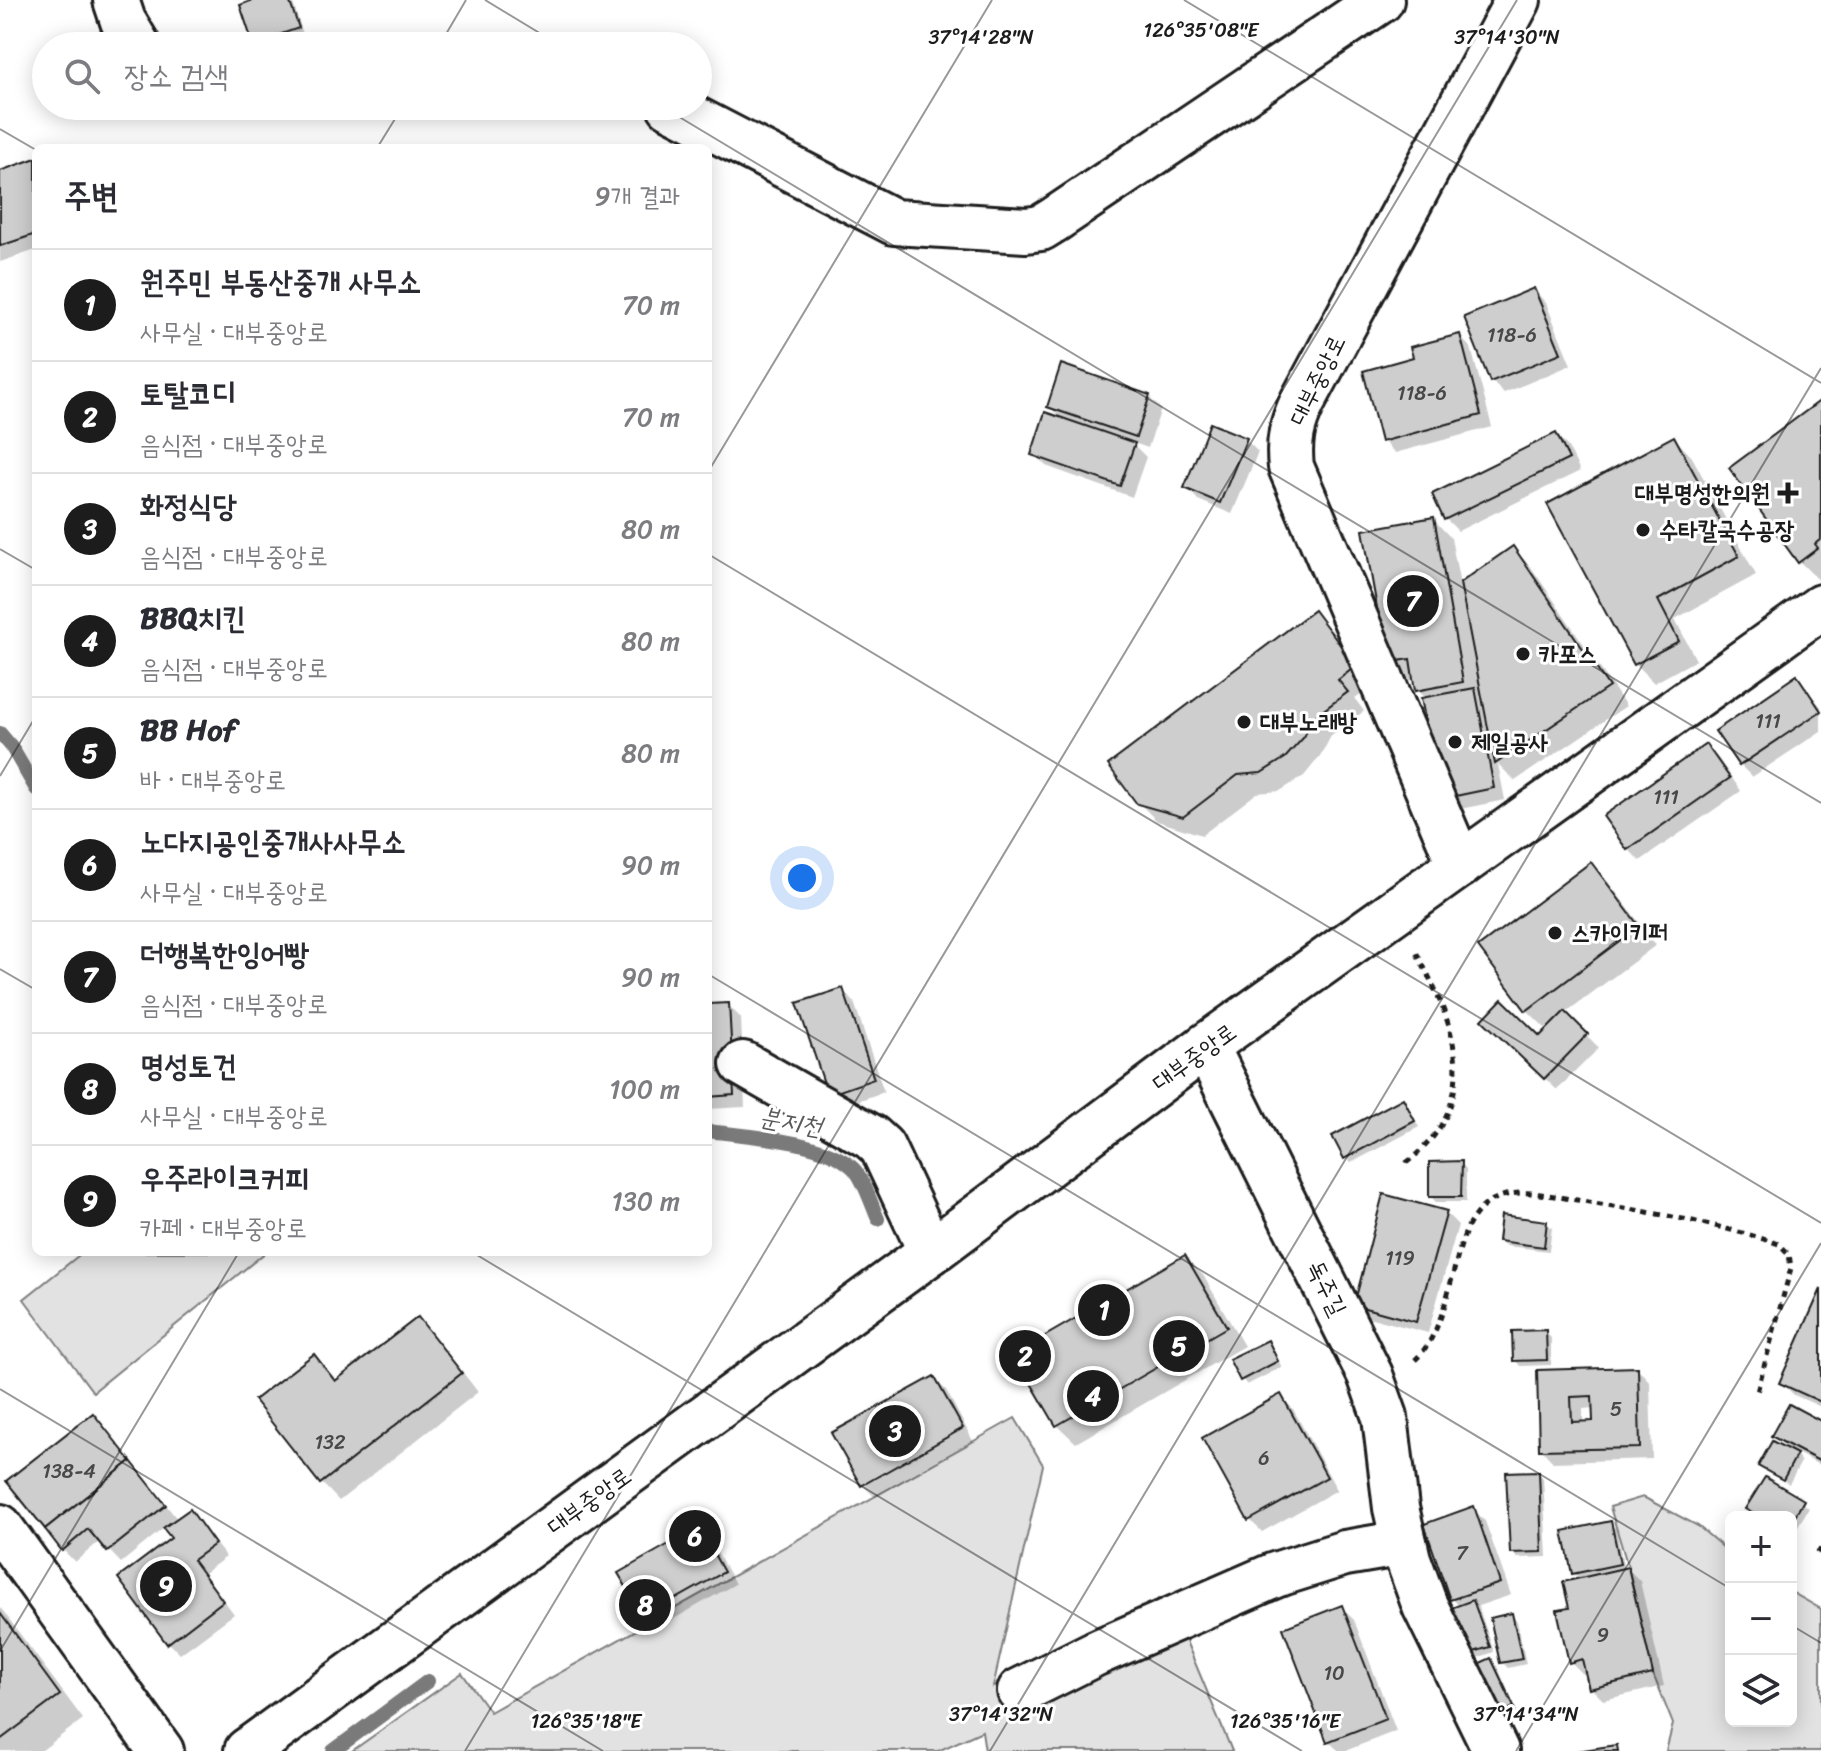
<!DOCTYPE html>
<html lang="ko">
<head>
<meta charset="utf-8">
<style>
	:root { --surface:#fff; --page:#f7f7f7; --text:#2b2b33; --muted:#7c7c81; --line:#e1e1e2; --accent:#1c1c1c }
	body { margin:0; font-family:Sriracha,"Poor Story",sans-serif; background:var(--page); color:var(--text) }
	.controls { position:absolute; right:24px; bottom:24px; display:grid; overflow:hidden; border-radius:12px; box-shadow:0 4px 20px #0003 }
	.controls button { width:72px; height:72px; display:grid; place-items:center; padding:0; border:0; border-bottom:2px solid var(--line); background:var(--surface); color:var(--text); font:40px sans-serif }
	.you { position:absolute; left:802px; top:878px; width:28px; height:28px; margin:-20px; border:6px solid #fff; border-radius:50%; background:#1a73e8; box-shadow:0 0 0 12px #1a73e833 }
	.badge { display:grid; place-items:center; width:52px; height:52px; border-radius:50%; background:var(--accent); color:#fff; font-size:26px; font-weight:700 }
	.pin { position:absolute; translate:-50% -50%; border:4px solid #fff; box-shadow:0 2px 8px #0006 }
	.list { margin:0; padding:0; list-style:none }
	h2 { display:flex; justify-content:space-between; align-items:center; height:104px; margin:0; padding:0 32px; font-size:34px }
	h2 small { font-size:26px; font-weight:400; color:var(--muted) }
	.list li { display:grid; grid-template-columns:52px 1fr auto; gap:24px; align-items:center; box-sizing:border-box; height:112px; padding:0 32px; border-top:2px solid var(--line) }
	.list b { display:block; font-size:30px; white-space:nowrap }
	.list p { margin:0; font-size:26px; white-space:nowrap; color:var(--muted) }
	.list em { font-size:26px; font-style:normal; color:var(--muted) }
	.icon { flex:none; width:44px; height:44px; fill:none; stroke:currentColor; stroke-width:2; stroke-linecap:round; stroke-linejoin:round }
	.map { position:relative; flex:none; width:1821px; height:1751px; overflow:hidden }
	.search { position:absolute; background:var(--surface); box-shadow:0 4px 20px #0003; left:32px; top:32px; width:680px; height:88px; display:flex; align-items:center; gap:20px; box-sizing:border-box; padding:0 28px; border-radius:44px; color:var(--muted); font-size:30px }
	.panel { position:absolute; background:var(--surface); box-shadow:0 4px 20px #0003; left:32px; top:144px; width:680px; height:1112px; border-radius:12px }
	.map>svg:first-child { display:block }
	.green { fill:#e2e2e2; stroke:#7f7f7f; stroke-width:2 }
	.shadow { fill:#0003; fill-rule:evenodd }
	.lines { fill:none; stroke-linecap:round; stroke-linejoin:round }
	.stream { stroke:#7a7a7a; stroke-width:14 }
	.building { fill:#cecece; stroke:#1c1c1c; stroke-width:2; fill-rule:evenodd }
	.minor-casing { stroke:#1c1c1c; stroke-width:50 }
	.path { stroke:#1c1c1c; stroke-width:5; stroke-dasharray:6 6; stroke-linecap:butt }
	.minor { stroke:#fff; stroke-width:44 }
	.ticks { fill:none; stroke:#1c1c1c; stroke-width:2; stroke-opacity:0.45 }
	.poi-dot { fill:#1c1c1c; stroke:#fff; stroke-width:3 }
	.labels { text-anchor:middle; stroke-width:6; stroke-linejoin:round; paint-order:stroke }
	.number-label { font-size:20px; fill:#484848 }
	.street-label { font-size:24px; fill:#1c1c1c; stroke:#fff }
	.poi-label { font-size:24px; font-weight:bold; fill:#1c1c1c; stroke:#fff; text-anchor:start }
	.water-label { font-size:26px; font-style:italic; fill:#5a5a5a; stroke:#fff }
	.ticks-label { font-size:20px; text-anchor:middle; fill:#1c1c1c; stroke:#fff; stroke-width:6; stroke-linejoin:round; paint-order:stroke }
</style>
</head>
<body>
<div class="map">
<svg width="1821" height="1751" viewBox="0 0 1821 1751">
	<rect width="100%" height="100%" fill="#fff"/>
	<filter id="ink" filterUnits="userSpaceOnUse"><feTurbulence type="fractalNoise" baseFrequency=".0125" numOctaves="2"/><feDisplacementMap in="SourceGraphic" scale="16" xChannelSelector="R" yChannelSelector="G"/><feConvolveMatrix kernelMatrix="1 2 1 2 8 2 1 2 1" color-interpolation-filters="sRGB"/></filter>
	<g filter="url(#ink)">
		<g class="green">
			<path d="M83 1252H266L93 1392 24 1299Z"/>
			<path d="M1015 1418 1043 1465 993 1687 1183 1634 1232 1751H985L982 1731 938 1751H352L462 1673 490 1712Z"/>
			<path d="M1643 1497 1698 1526 1731 1554V1721H1791V1592L1821 1609V1751H1666L1673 1724 1653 1674 1628 1567 1610 1507Z"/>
		</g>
		<g class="shadow">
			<path d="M260 0H292L303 34 267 46H258L255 43Z"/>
			<path d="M36 161V250L0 262V173Z"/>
			<path d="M1534 290 1546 303 1571 365 1504 393 1492 381Z"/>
			<path d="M1459 336 1471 348 1492 427 1395 453 1383 441 1416 359Z"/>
			<path d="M1149 397 1161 409 1148 448 1131 442 1146 457 1132 497 1046 466 1034 454 1064 421 1049 406Z"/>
			<path d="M1821 403V583L1799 561Z"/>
			<path d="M1211 426 1246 440 1258 452 1232 514 1198 500 1186 487Z"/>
			<path d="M1556 435 1568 447 1580 471 1458 531 1446 519Z"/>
			<path d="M1674 438 1692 457 1756 575 1675 619 1696 660 1654 683 1635 664Z"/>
			<path d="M1433 519 1451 538 1460 585 1513 548 1531 567 1626 706 1515 781 1498 764 1505 800 1455 810 1427 699 1417 690 1415 679 1408 681 1389 662Z"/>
			<path d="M1314 613 1332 631 1373 686 1355 699 1364 711 1331 736 1321 755 1304 776 1280 791 1257 793 1202 835 1157 821 1138 802Z"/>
			<path d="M1797 678 1821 707V731L1752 777 1740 765Z"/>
			<path d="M1706 746 1718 758 1741 791 1640 861 1628 849Z"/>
			<path d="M1591 865 1609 883 1656 945 1565 1013 1599 1048 1557 1090 1485 1020 1541 1039 1558 1022 1556 1020 1545 1028 1527 1010Z"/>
			<path d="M842 990 854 1002 884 1092 842 1106 830 1094Z"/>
			<path d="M728 1005 741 1018 745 1107 708 1109V1006Z"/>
			<path d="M1403 1101 1419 1127 1351 1163 1346 1158Z"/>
			<path d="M1461 1163 1466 1169V1202H1436L1431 1197Z"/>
			<path d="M1446 1213 1458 1225 1428 1333 1368 1317 1356 1304Z"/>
			<path d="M1546 1223 1552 1228 1549 1251 1506 1246 1500 1241Z"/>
			<path d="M1185 1257 1203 1275 1244 1346 1076 1443 1057 1425Z"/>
			<path d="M1821 1294V1407L1794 1395 1782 1383Z"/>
			<path d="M418 1319 436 1338 478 1392 339 1501 321 1482 314 1356 338 1381Z"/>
			<path d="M1545 1332 1551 1338V1365L1520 1366 1515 1360Z"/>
			<path d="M1267 1342 1282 1367 1247 1385 1242 1379Z"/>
			<path d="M1638 1369 1650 1382 1652 1459 1553 1462 1541 1449 1539 1372ZM1594 1408 1595 1423H1583V1409Z"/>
			<path d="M933 1378 946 1390 973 1441 875 1497 862 1485Z"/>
			<path d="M1281 1397 1293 1409 1337 1490 1262 1532 1250 1520 1204 1439Z"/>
			<path d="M1821 1423V1466L1793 1451 1801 1462 1789 1484 1761 1465 1790 1451 1774 1436Z"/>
			<path d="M104 1428 178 1520 190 1512 226 1557 204 1573 234 1614 180 1654 168 1642 174 1539 165 1527 121 1563 100 1541 75 1562 63 1550Z"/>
			<path d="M1538 1473 1543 1478 1547 1557 1517 1558 1512 1552Z"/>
			<path d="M1766 1479 1809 1508 1791 1537V1517H1758L1748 1508Z"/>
			<path d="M1473 1509 1485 1521 1511 1595 1478 1606 1494 1652 1474 1659 1469 1653 1460 1607 1452 1598Z"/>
			<path d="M1610 1523 1616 1529 1624 1570 1628 1569 1640 1581 1664 1686 1603 1700 1591 1688 1587 1673 1583 1674 1571 1662V1609L1581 1580 1574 1573Z"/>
			<path d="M699 1530 711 1542 735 1584 658 1628 646 1616Z"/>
			<path d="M0 1607 83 1719 41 1751H0Z"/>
			<path d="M1342 1608 1354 1620 1396 1731 1345 1751H1339L1328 1741Z"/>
			<path d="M1511 1615 1517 1621 1526 1664 1508 1668 1502 1662Z"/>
			<path d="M1491 1660 1497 1666 1518 1713 1500 1721Z"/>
		</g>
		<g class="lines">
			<g class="stream">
				<path d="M0 733 11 746 36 789"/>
				<path d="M708 1131C748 1136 824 1140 853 1168 863 1177 872 1206 878 1219"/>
				<path d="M333 1751 428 1681"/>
			</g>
		</g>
		<g class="building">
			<path d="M253 0H289L299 28 253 44 240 5Z"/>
			<path d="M36 158V234L0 246V171Z"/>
			<path d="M1534 288 1561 353 1490 382 1464 317Z"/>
			<path d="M1460 334 1481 415 1381 442 1363 371 1413 357 1410 347Z"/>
			<path d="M1061 364 1150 395 1136 437 1047 407Z"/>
			<path d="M1821 400V539L1815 544 1818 548 1798 563 1729 468Z"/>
			<path d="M1045 412 1135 443 1120 486 1031 455Z"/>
			<path d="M1210 423 1247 438 1220 503 1184 488Z"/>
			<path d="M1556 433 1569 459 1444 520 1432 494Z"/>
			<path d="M1674 436 1739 556 1658 600 1679 641 1634 665 1547 504Z"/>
			<path d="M1434 517 1463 682 1415 691 1410 659 1387 663 1363 530Z"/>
			<path d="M1513 546 1609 687 1495 764 1460 583Z"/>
			<path d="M1314 610 1356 666 1338 680 1348 692 1313 718 1304 737 1285 758 1261 773 1238 775 1183 817 1137 804 1108 765Z"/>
			<path d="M1797 675 1821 711 1739 766 1715 731Z"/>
			<path d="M1475 688 1494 788 1441 799 1421 698Z"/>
			<path d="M1706 744 1730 778 1627 850 1603 816Z"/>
			<path d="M1591 862 1639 926 1526 1011 1478 947Z"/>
			<path d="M843 988 874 1079 828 1095 797 1003Z"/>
			<path d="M1502 999 1540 1036 1565 1011 1588 1034 1544 1079 1482 1020Z"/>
			<path d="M729 1003 734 1095 708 1097V1004Z"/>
			<path d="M1403 1098 1415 1121 1344 1159 1332 1136Z"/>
			<path d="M1462 1161 1461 1197H1429V1162Z"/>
			<path d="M1383 1194 1447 1211 1416 1322 1354 1305Z"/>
			<path d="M1501 1215 1547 1221 1544 1247 1498 1241Z"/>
			<path d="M1185 1255 1227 1327 1056 1426 1014 1354Z"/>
			<path d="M1821 1289V1402L1779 1383Z"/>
			<path d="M418 1317 462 1373 320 1484 254 1400 314 1354 335 1381Z"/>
			<path d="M1546 1330 1547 1360 1513 1361 1512 1331Z"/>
			<path d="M1268 1340 1278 1361 1240 1381 1229 1359Z"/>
			<path d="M1638 1367 1640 1448 1539 1450 1537 1370ZM1592 1396 1593 1421 1572 1422 1571 1397Z"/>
			<path d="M934 1376 963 1428 861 1486 831 1433Z"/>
			<path d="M1281 1394 1327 1477 1248 1521 1202 1438Z"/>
			<path d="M1789 1404 1821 1421V1462L1771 1436Z"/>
			<path d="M93 1413 131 1461 45 1529 6 1481Z"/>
			<path d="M1772 1441 1797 1454 1783 1480 1758 1466Z"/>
			<path d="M131 1461 166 1505 107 1552 88 1529 62 1551 45 1529Z"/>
			<path d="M1539 1471 1542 1552 1510 1553 1506 1472Z"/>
			<path d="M1765 1477 1804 1500 1791 1523V1517H1759L1745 1509Z"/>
			<path d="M1474 1506 1500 1583 1450 1600 1424 1524Z"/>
			<path d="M190 1509 215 1544 193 1560 223 1601 167 1644 118 1578 171 1538 163 1528Z"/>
			<path d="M1611 1521 1620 1564 1572 1574 1563 1531Z"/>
			<path d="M699 1527 724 1572 644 1617 618 1573Z"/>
			<path d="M1628 1567 1653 1674 1589 1689 1582 1659 1569 1663 1557 1610 1569 1608 1563 1582Z"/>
			<path d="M1473 1600 1490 1647 1467 1654 1451 1608Z"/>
			<path d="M1342 1605 1386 1719 1327 1742 1283 1628Z"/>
			<path d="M0 1613 60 1695 0 1740Z"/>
			<path d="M1512 1613 1522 1659 1500 1663 1490 1618Z"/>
			<path d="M1491 1658 1514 1707 1493 1717 1471 1667Z"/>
			<path d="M1617 1745 1618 1751H1577Z"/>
		</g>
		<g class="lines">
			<g class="minor-casing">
				<g id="minor">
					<path d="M116 0 123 21 138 46"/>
					<path d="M670 106 894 222 1026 230 1041 228 1054 220 1381 0"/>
					<path d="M1460 865 1291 467C1288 441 1292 424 1303 401L1518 0"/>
					<path d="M1206 1046 1370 1375 1385 1417 1396 1508 1408 1559 1425 1606 1496 1751"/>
					<path d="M743 1064 871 1137 882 1147 931 1252"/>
					<path d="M0 1527 161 1751"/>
					<path d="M1020 1691 1096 1653 1275 1575 1345 1553 1404 1543"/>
					<path d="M247 1751 931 1252 1206 1046 1821 607"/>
				</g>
			</g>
			<g class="path">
				<path d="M1406 1163C1485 1103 1456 1025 1416 952"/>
				<path d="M1415 1360C1447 1330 1450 1270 1466 1231 1475 1211 1489 1198 1510 1194 1531 1190 1556 1197 1577 1200 1642 1211 1717 1223 1779 1244L1789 1254 1791 1268 1757 1392"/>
				<path d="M1817 1553 1821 1548"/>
			</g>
			<use href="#minor" class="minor"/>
		</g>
	</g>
	<path class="ticks" d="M485 0 561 46M1184 0 1821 383M439 46 466 0M661 106 1821 803M0 129 36 150M377 148 403 106M708 472 992 0M0 549 36 570M708 554 1821 1223M0 776 36 716M0 969 36 990M708 974 1731 1589M472 1252 1302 1751M0 1389 603 1751M1791 1625 1821 1643M0 1651 239 1252M465 1751 1517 0M990 1751 1821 368M1516 1751 1821 1243"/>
	<g class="poi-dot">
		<path d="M1784 481h8v8h8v8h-8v8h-8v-8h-8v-8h8z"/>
		<circle cx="1643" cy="530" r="8"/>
		<circle cx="1523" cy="654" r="8"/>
		<circle cx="1244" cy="722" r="8"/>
		<circle cx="1455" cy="742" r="8"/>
		<circle cx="1555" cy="933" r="8"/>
	</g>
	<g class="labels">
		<g class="number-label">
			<text x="1512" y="342">118-6</text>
			<text x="1422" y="400">118-6</text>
			<text x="1768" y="728">111</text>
			<text x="1666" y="804">111</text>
			<text x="1400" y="1265">119</text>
			<text x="1616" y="1416">5</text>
			<text x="330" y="1449">132</text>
			<text x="1264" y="1465">6</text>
			<text x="69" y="1478">138-4</text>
			<text x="1462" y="1560">7</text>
			<text x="1603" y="1642">9</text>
			<text x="1334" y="1680">10</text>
		</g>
		<g class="street-label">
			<text transform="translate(1317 380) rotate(-64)" y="8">대부중앙로</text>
			<text transform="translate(1194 1057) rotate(-36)" y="8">대부중앙로</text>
			<text transform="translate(1327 1288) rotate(64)" y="8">독주길</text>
			<text transform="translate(589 1501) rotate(-36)" y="8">대부중앙로</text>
		</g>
		<g class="poi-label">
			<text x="1770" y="501" text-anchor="end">대부명성한의원</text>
			<text x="1659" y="538">수타칼국수공장</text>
			<text x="1539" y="662">카포스</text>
			<text x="1260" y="730">대부노래방</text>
			<text x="1471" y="750">제일공사</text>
			<text x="1571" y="941">스카이키퍼</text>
		</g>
		<g class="water-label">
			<text transform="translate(791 1121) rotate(10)" y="9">분지천</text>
		</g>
	</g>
	<g class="ticks-label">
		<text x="1201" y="37">126°35'08"E</text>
		<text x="981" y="44">37°14'28"N</text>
		<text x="1507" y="44">37°14'30"N</text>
		<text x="1001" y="1721">37°14'32"N</text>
		<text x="1526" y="1721">37°14'34"N</text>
		<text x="586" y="1728">126°35'18"E</text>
		<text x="1285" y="1728">126°35'16"E</text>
	</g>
</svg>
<div class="controls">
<button>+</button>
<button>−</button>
<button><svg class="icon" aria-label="layers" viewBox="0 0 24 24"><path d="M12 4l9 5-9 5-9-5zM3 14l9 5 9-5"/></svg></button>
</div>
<div class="you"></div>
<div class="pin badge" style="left:1104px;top:1310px">1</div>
<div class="pin badge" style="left:1025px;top:1356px">2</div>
<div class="pin badge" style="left:895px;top:1431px">3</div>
<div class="pin badge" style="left:1093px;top:1396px">4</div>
<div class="pin badge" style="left:1179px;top:1346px">5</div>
<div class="pin badge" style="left:695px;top:1536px">6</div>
<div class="pin badge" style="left:1413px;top:601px">7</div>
<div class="pin badge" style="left:645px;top:1605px">8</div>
<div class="pin badge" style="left:166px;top:1586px">9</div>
<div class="search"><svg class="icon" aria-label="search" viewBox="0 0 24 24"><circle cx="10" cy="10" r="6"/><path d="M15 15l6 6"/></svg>장소 검색</div>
<section class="panel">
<h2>주변<small>9개 결과</small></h2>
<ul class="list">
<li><span class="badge">1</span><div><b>원주민 부동산중개 사무소</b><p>사무실 · 대부중앙로</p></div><em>70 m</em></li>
<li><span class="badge">2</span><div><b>토탈코디</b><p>음식점 · 대부중앙로</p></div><em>70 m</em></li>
<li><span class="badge">3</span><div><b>화정식당</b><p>음식점 · 대부중앙로</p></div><em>80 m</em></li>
<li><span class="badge">4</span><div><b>BBQ치킨</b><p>음식점 · 대부중앙로</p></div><em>80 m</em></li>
<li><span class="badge">5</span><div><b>BB Hof</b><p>바 · 대부중앙로</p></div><em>80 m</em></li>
<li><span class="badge">6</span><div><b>노다지공인중개사사무소</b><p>사무실 · 대부중앙로</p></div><em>90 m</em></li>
<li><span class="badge">7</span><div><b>더행복한잉어빵</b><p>음식점 · 대부중앙로</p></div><em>90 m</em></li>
<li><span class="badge">8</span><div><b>명성토건</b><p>사무실 · 대부중앙로</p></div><em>100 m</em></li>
<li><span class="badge">9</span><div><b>우주라이크커피</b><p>카페 · 대부중앙로</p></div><em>130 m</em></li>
</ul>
</section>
</div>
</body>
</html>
